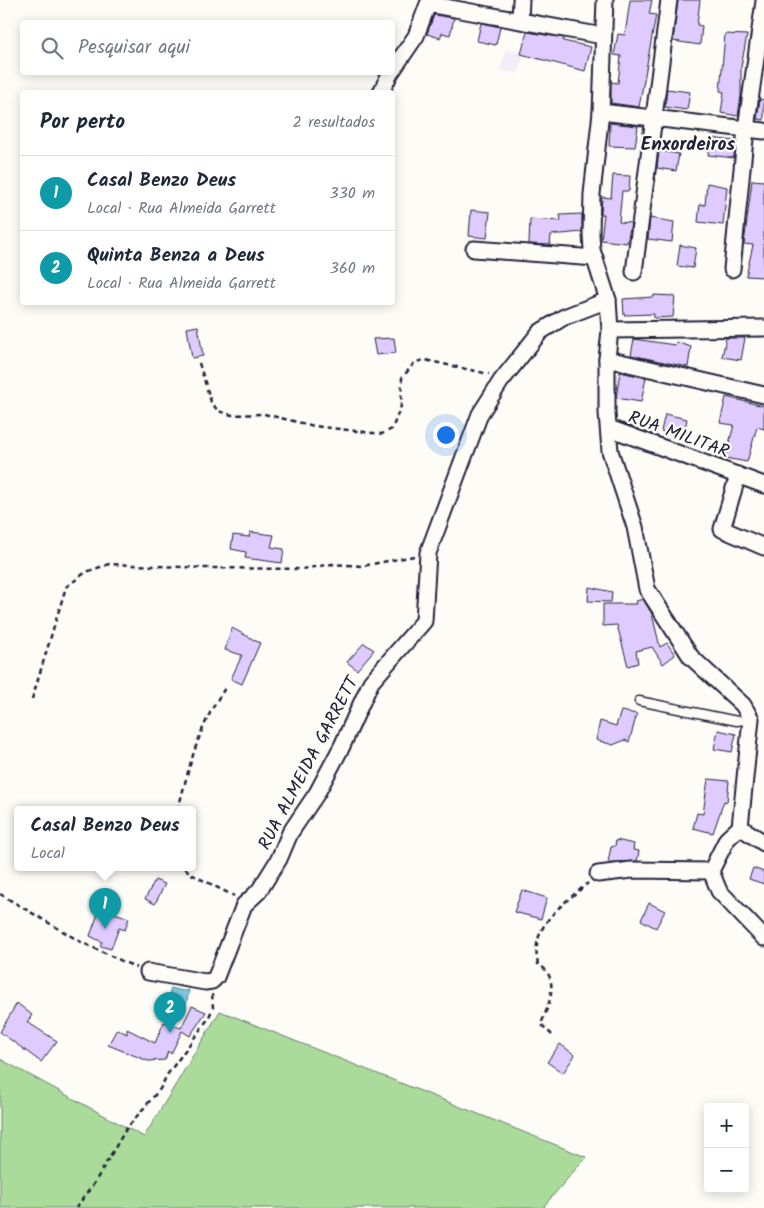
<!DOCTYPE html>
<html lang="pt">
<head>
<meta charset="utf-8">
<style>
	:root { --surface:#fff; --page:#f6f6f7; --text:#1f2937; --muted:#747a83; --line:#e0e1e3; --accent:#b45309 }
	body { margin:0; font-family:Kalam,sans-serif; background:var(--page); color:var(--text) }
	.controls { position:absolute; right:15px; bottom:15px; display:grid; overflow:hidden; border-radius:5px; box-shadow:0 2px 12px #0003 }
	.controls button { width:45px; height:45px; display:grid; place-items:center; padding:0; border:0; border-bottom:1px solid var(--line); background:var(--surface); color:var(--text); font:25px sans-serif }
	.you { position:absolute; left:445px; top:434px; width:18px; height:18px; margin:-12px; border:4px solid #fff; border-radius:50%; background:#1a73e8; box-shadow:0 0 0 8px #1a73e833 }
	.badge { display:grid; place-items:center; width:32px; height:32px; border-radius:50%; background:var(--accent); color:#fff; font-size:16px; font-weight:700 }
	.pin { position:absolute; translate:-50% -41px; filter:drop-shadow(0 1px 2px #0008) }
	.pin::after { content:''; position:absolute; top:26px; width:18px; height:15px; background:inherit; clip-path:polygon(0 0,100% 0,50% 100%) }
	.popup { position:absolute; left:14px; top:806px; width:182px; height:65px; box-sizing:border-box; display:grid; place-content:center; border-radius:5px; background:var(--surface); filter:drop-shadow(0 1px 4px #0005); font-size:16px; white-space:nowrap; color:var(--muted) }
	.popup b { font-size:19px; color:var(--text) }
	.popup::after { content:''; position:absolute; left:50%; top:100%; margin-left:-10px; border:10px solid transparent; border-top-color:var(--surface) }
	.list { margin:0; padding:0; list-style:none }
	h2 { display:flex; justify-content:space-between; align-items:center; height:65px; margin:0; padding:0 20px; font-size:21px }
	h2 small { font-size:16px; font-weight:400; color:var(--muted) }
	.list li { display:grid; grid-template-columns:32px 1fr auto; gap:15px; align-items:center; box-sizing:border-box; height:75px; padding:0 20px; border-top:1px solid var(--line) }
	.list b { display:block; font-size:19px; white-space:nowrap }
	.list p { margin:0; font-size:16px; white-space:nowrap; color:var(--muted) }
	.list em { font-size:16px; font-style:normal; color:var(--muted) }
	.icon { flex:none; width:28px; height:28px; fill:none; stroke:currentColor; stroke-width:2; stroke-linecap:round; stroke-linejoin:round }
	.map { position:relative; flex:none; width:764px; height:1208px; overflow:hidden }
	.search { position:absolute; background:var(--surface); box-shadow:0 2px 12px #0003; left:20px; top:20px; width:375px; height:55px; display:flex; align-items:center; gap:12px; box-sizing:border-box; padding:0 18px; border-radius:5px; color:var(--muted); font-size:19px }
	.panel { position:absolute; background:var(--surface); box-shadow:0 2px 12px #0003; left:20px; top:90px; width:375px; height:215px; border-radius:5px }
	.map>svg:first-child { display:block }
	.built { fill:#f4edf9 }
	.green { fill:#aadb9b; stroke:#667e6b }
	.water { fill:#7dc7dd; stroke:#59859c }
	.building { fill:#dfcbfd; stroke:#22223b }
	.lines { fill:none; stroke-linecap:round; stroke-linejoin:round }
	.service-casing { stroke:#22223b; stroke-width:11 }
	.minor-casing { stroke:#22223b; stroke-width:19 }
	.path { stroke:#22223b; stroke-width:2.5; stroke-dasharray:5 4; stroke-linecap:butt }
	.service { stroke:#fdfcf7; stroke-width:8 }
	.minor { stroke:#fdfcf7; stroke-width:15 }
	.labels { text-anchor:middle; stroke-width:4.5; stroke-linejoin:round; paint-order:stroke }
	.street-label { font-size:18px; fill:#22223b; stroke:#fdfcf7 }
	.neighbourhood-label { font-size:19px; font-weight:bold; fill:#22223b; stroke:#fdfcf7 }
</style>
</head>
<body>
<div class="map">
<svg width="764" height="1208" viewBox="0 0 764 1208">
	<rect width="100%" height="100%" fill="#fdfcf7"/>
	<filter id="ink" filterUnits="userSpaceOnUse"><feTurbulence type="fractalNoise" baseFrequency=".02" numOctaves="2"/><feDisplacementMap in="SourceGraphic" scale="10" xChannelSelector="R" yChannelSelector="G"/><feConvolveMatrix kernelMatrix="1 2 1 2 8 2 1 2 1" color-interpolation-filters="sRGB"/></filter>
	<g filter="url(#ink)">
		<path class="built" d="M506 49 523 54 519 74 500 70Z"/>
		<path class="green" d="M220 1011 586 1157 544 1206 545 1208H0V1059L144 1137Z"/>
		<path class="water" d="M171 988 183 991 189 990 187 1002 184 1003 168 999Z"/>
		<g class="building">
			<path d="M630 0H652L649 14 656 15 639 107 611 103V82L618 83 621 56 614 55 618 34 625 35Z"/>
			<path d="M678 0H700L697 25 702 26 700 45 673 41Z"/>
			<path d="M434 15 454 18 450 35 442 33 440 38 427 34Z"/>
			<path d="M481 23 500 27 496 45 477 41Z"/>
			<path d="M527 32 564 38 563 41 591 47 585 71 521 54Z"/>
			<path d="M725 34 747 35 741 67V96L738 116 721 113 724 92 720 91Z"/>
			<path d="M667 89 690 92 687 110 665 107Z"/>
			<path d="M760 99 764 100V120L757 119Z"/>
			<path d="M610 123 638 126 635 147 609 146Z"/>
			<path d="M711 138 735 141 734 158 708 155Z"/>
			<path d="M659 151 679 154 676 171 657 168Z"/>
			<path d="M613 175 630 176 629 191H622L619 222 631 223 627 243 601 240 604 214H601L602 197 611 198Z"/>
			<path d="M752 180 764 181V277L746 276 753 245 744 244Z"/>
			<path d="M707 183 727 187 723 225 698 222 700 204 705 205Z"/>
			<path d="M471 210 490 212 487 238 469 236Z"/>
			<path d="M582 214V232L551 235 550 245 529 244 530 219 561 221 560 215Z"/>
			<path d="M650 218 674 222 672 242 648 239Z"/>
			<path d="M680 245 696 248 693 268 677 266Z"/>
			<path d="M654 295 675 296 673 317 654 318V314L624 315 623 299 654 297Z"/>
			<path d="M198 326 203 356 192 358 187 328Z"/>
			<path d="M394 338 396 353 376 355 373 339Z"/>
			<path d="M726 338H745L741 360 722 357Z"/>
			<path d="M634 339 675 345 676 342 691 347 688 367 631 355Z"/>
			<path d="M620 372 646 378 641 402 616 398Z"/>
			<path d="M726 397 764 406V429L757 427 747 462 725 458 734 425 720 423Z"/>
			<path d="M665 414 687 419 683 438 661 431Z"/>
			<path d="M250 532 274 535 271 547 284 549 282 563 245 558 246 552 231 549 233 535 249 537Z"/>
			<path d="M589 587 612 592 611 602 588 601Z"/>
			<path d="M643 599 652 614 660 647 667 643 675 655 663 664 652 647 636 651 638 663 628 666 617 625 603 626V604H637L636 601Z"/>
			<path d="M232 628 260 643 242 684 231 679 242 655 225 650Z"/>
			<path d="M364 643 374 650 357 670 347 662Z"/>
			<path d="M621 711 637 714 629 742 625 740 613 745 596 740 600 721 616 726Z"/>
			<path d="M718 730 736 734 732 752 714 749Z"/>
			<path d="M708 779 729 781 727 802 724 801 713 833 693 828 697 813 703 814Z"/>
			<path d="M616 840 634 844 633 850 639 851 637 861 608 862 611 847 615 846Z"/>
			<path d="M753 868 764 872V884L749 879Z"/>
			<path d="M155 880 165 884 155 904 145 899Z"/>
			<path d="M522 890 547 898 541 919 514 912Z"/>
			<path d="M649 903 665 911 656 928 641 920Z"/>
			<path d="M100 908 129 918 125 930 119 928 111 949 100 946 102 942 90 936Z"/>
			<path d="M17 1003 32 1015 27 1022 57 1041 41 1062 0 1032Z"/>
			<path d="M192 1006 206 1012 190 1036 182 1031 171 1054 168 1051 165 1060 148 1061 108 1045 117 1029 127 1034V1029L155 1043 164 1022 181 1028Z"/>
			<path d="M560 1044 575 1055 563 1073 547 1062Z"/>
		</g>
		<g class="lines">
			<g class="service-casing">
				<path id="service" d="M639 701 737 721 751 719"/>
			</g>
			<g class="minor-casing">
				<g id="minor">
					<path d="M605 0 601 112 592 194 591 234 592 250 608 300 610 330 607 359V413L610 451 635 527 647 589 691 657 743 705 751 719 740 827"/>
					<path d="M520 20 521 0"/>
					<path d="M392 71 416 36 428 4 603 36"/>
					<path d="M381 92 391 72"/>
					<path d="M601 112 764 131"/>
					<path d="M474 249 595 258"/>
					<path d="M732 269 746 129 764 1"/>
					<path d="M634 272 669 0"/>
					<path d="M610 330 764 328"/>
					<path d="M607 359 764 395"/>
					<path d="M609 428 764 485"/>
					<path d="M738 475 722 529 764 547"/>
					<path d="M740 827 727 839 711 871 719 891 764 938"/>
					<path d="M740 827 764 843"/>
					<path d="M598 874 632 870 711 871"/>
					<path d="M148 972 205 982 212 981 216 977 244 905 259 891 279 859 290 833 317 793 342 746 371 682 424 621 428 553 480 414 501 381 540 332 564 317 608 300"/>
				</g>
			</g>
			<g class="path">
				<path d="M199 363 211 402 218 411 232 415 264 414 314 426 382 434 392 429 401 406 402 378 415 362 425 360 489 374"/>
				<path d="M32 699 66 587 86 572 109 564 206 568 302 569 332 564 362 566 414 556"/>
				<path d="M178 810C189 767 199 724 226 687"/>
				<path d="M185 868 191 874 234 896"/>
				<path d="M0 894 81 942 137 968"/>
				<path d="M552 1035 541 1024C549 1005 561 977 538 964 529 926 562 905 588 883"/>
				<path d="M76 1208 95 1182 126 1129 160 1089 167 1075 208 1019 213 1008 212 993"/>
			</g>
			<use href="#service" class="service"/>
			<use href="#minor" class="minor"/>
		</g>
	</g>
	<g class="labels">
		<g class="street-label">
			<text transform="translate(679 434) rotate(20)" y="6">RUA MILITAR</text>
			<text transform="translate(308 763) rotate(-62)" y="6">RUA ALMEIDA GARRETT</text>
		</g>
		<g class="neighbourhood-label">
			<text x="688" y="150">Enxordeiros</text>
		</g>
	</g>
</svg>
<div class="controls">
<button>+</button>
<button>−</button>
</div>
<div class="you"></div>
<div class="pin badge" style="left:105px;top:929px;background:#0f9aa8">1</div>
<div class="popup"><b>Casal Benzo Deus</b>Local</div>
<div class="pin badge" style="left:170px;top:1033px;background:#0f9aa8">2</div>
<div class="search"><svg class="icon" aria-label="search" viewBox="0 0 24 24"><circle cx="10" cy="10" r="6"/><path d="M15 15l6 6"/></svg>Pesquisar aqui</div>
<section class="panel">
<h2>Por perto<small>2 resultados</small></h2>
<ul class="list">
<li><span class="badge" style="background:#0f9aa8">1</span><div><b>Casal Benzo Deus</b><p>Local · Rua Almeida Garrett</p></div><em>330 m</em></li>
<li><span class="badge" style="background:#0f9aa8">2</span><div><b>Quinta Benza a Deus</b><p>Local · Rua Almeida Garrett</p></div><em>360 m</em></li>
</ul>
</section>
</div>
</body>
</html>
